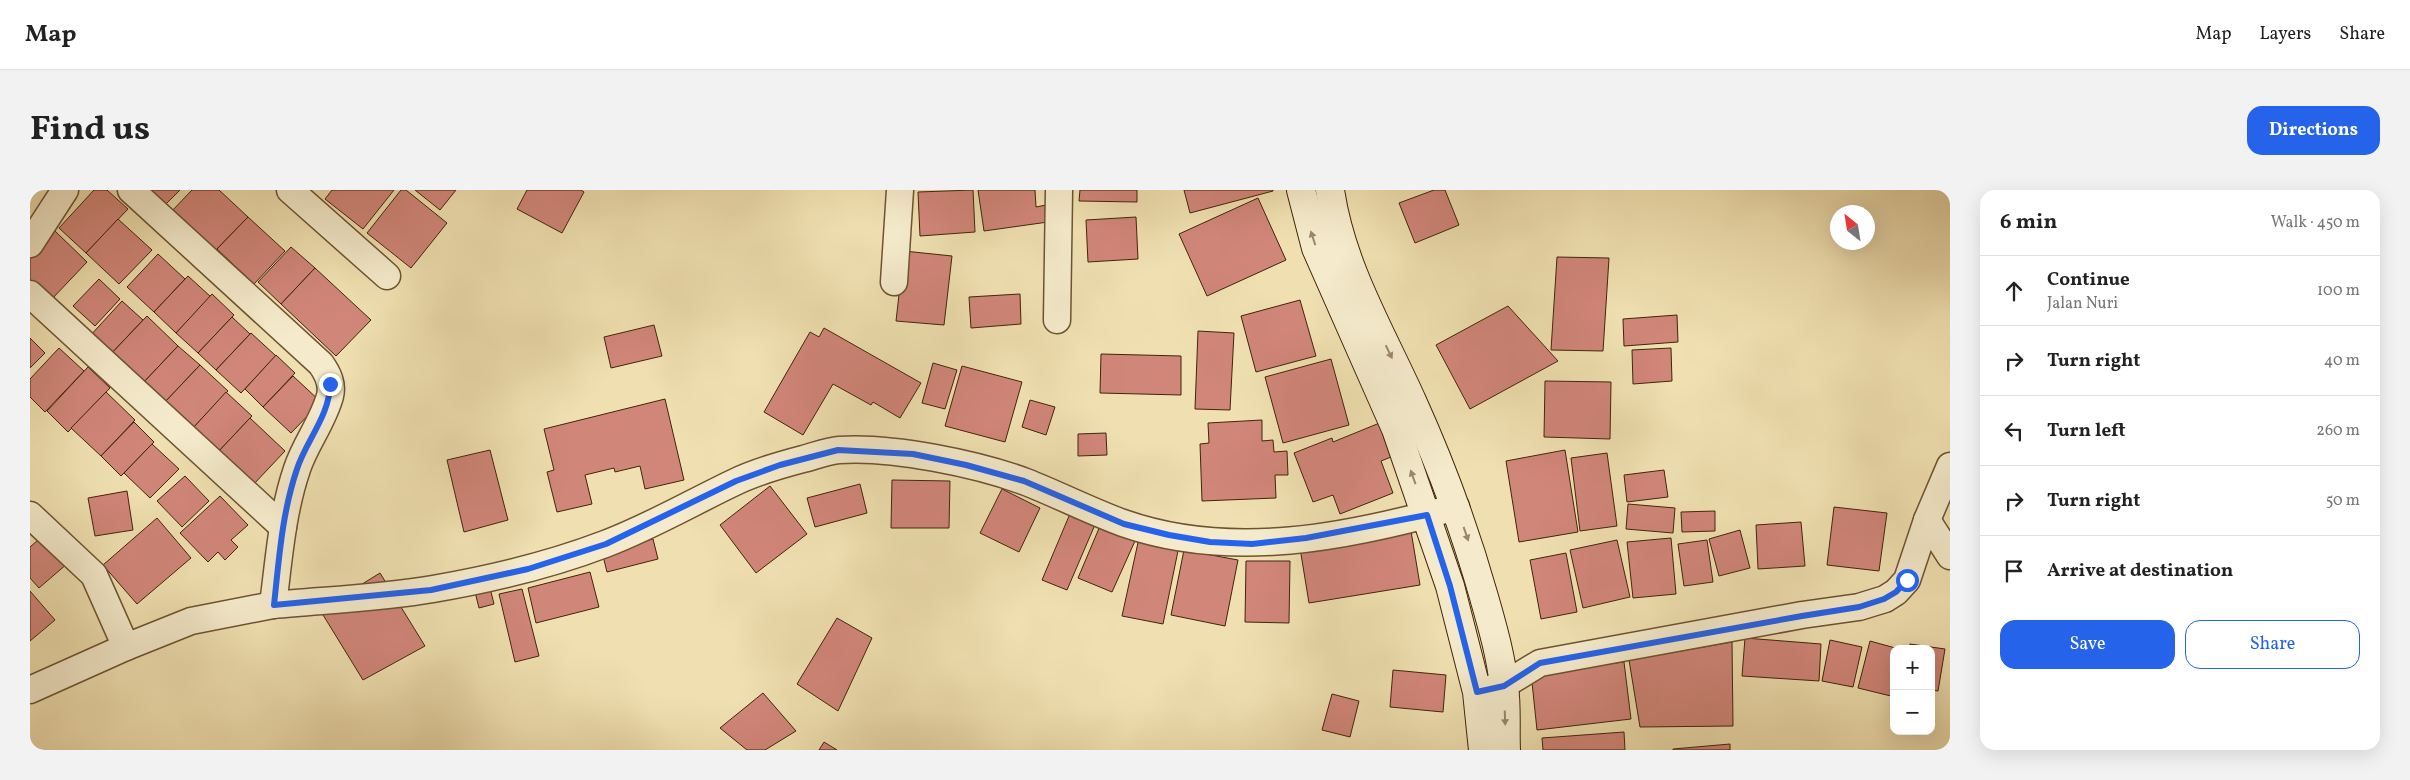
<!DOCTYPE html>
<html lang="en">
<head>
<meta charset="utf-8">
<style>
	:root { --surface:#fff; --page:#f2f2f2; --text:#222; --muted:#767676; --line:#e0e0e0; --accent:#2563eb }
	body { margin:0; font-family:Vollkorn,serif; background:var(--page); color:var(--text) }
	.controls { position:absolute; right:15px; bottom:15px; display:grid; overflow:hidden; border-radius:10px; box-shadow:0 5px 20px #0002 }
	.controls button { width:45px; height:45px; display:grid; place-items:center; padding:0; border:0; border-bottom:1px solid var(--line); background:var(--surface); color:var(--text); font:25px sans-serif }
	.compass { position:absolute; left:1800px; top:15px; width:45px; height:45px; border-radius:50%; background:var(--surface); box-shadow:0 5px 20px #0002; rotate:330deg }
	.stop { position:absolute; width:15px; height:15px; margin:-11px; border:4px solid #2563eb; border-radius:50%; background:#fff }
	.stop.end { background:#2563eb; border-color:#fff; box-shadow:0 1px 5px #0008 }
	.list { margin:0; padding:0; list-style:none }
	h2 { display:flex; justify-content:space-between; align-items:center; height:65px; margin:0; padding:0 20px; font-size:21px }
	h2 small { font-size:16px; font-weight:400; color:var(--muted) }
	.list li { display:grid; grid-template-columns:32px 1fr auto; gap:15px; align-items:center; box-sizing:border-box; height:70px; padding:0 20px; border-top:1px solid var(--line) }
	.list b { display:block; font-size:19px; white-space:nowrap }
	.list p { margin:0; font-size:16px; white-space:nowrap; color:var(--muted) }
	.list em { font-size:16px; font-style:normal; color:var(--muted) }
	.actions { display:flex; gap:10px; padding:15px 20px }
	.actions a { flex:1; padding:11px 0; border:1px solid var(--accent); border-radius:15px; text-align:center; font-size:18px; color:var(--accent) }
	.actions .main { background:var(--accent); color:#fff }
	.icon { flex:none; width:28px; height:28px; fill:none; stroke:currentColor; stroke-width:2; stroke-linecap:round; stroke-linejoin:round }
	.map { position:relative; flex:none; width:1920px; height:560px; overflow:hidden; border-radius:15px }
	header { display:flex; align-items:center; gap:30px; box-sizing:border-box; height:70px; padding:0 25px; background:var(--surface); border-bottom:1px solid var(--line) }
	header strong { font-size:24px }
	nav { display:flex; gap:28px; margin-inline-start:auto; font-size:18px }
	.intro { display:flex; align-items:center; justify-content:space-between; box-sizing:border-box; height:120px; padding:0 30px }
	h1 { margin:0; font-size:35px }
	.button { padding:12px 22px; border-radius:15px; background:var(--accent); color:#fff; font-size:18px; font-weight:700 }
	main { display:flex; gap:30px; padding:0 30px }
	aside { flex:1; background:var(--surface); border-radius:15px; box-shadow:0 5px 20px #0002 }
	.map>svg:first-child { display:block }
	.building { fill:#d1867a; stroke:#412408 }
	.lines { fill:none; stroke-linecap:round; stroke-linejoin:round }
	.street-casing { stroke:#6d5332; stroke-width:29 }
	.secondary-casing { stroke:#412408; stroke-width:30 }
	.street { stroke:#f5ebcc; stroke-width:26 }
	.secondary { stroke:#f5ebcc; stroke-width:28 }
	.oneway { fill:#9b886a }
	.route { stroke:#2563eb; stroke-width:6 }
</style>
</head>
<body>
<header>
<strong>Map</strong>
<nav><a>Map</a><a>Layers</a><a>Share</a></nav>
</header>
<div class="intro"><h1>Find us</h1><a class="button">Directions</a></div>
<main>
<div class="map">
<svg width="1920" height="560" viewBox="0 0 1920 560">
	<rect width="100%" height="100%" fill="#f0e0b1"/>
	<filter id="stains"><feTurbulence type="fractalNoise" baseFrequency=".004" numOctaves="4"/><feColorMatrix values="0 0 0 0 .2 0 0 0 0 .09 0 0 0 0 .02 0 0 0 .5 -.17"/></filter>
	<radialGradient id="worn" r=".72"><stop offset=".6" stop-color="#630" stop-opacity="0"/><stop offset="1" stop-color="#630" stop-opacity=".3"/></radialGradient>
	<g class="building">
		<path d="M64 0H77L98 19 56 63 29 38Z"/>
		<path d="M115 0H150L133 17Z"/>
		<path d="M162 0H189L218 27 182 64 139 24Z"/>
		<path d="M302 0H364L333 39 295 9Z"/>
		<path d="M371 0H376L417 33 381 78 337 43Z"/>
		<path d="M385 0H426L410 20Z"/>
		<path d="M497 0H551L554 2 532 43 487 19Z"/>
		<path d="M943 0 945 42 890 46 888 2Z"/>
		<path d="M948 0H1005L1006 17 1016 15 1018 32 954 41Z"/>
		<path d="M1050 0H1107V12L1049 11Z"/>
		<path d="M1154 0H1243V1L1160 23Z"/>
		<path d="M1404 0H1415L1429 35 1385 53 1369 13Z"/>
		<path d="M1228 8 1256 70 1177 106 1149 44Z"/>
		<path d="M218 27 255 61 224 94 187 59Z"/>
		<path d="M1106 27 1108 69 1058 72 1056 30Z"/>
		<path d="M88 29 122 60 89 94 56 63Z"/>
		<path d="M25 41 57 72 21 110 0 91V68Z"/>
		<path d="M261 57 285 78 251 114 228 92Z"/>
		<path d="M874 61 922 66 914 135 866 131Z"/>
		<path d="M128 64 155 89 124 122 97 97Z"/>
		<path d="M1527 67 1579 68 1573 161 1521 160Z"/>
		<path d="M285 78 341 130 306 166 251 114Z"/>
		<path d="M158 86 181 107 146 143 124 122Z"/>
		<path d="M69 89 90 109 65 136 43 116Z"/>
		<path d="M182 104 204 125 168 163 146 143Z"/>
		<path d="M990 104 991 134 941 138 939 107Z"/>
		<path d="M1270 110 1286 166 1226 182 1211 126Z"/>
		<path d="M92 111 113 130 79 166 59 147Z"/>
		<path d="M1478 116 1528 171 1440 219 1406 155Z"/>
		<path d="M1647 125 1648 152 1594 156 1593 129Z"/>
		<path d="M117 126 148 156 113 193 79 166Z"/>
		<path d="M202 127 220 144 186 180 168 163Z"/>
		<path d="M624 135 632 166 581 178 574 147Z"/>
		<path d="M794 138 891 193 870 228 843 212 841 215 803 194 773 245 734 222 780 142 789 147Z"/>
		<path d="M1168 141 1204 143 1200 220 1165 219Z"/>
		<path d="M221 143 246 166 211 203 186 180Z"/>
		<path d="M0 148 15 163 0 178Z"/>
		<path d="M148 156 170 175 135 212 113 193Z"/>
		<path d="M29 158 54 181 15 222 0 207V189Z"/>
		<path d="M1641 158 1642 191 1603 194 1602 160Z"/>
		<path d="M1071 164 1151 166V205L1070 203Z"/>
		<path d="M246 165 265 183 233 217 215 199Z"/>
		<path d="M1301 169 1319 235 1253 253 1235 187Z"/>
		<path d="M903 173 927 180 915 219 892 213Z"/>
		<path d="M170 175 198 201 163 238 135 212Z"/>
		<path d="M932 176 992 192 975 252 915 236Z"/>
		<path d="M58 177 80 198 38 242 17 221Z"/>
		<path d="M263 186 291 212 261 243 233 217Z"/>
		<path d="M1515 191 1581 192 1580 249 1514 247Z"/>
		<path d="M76 202 105 230 71 266 41 238Z"/>
		<path d="M196 202 222 226 188 262 163 238Z"/>
		<path d="M635 209 654 290 615 299 610 276 585 282 584 278 555 285 562 314 527 322 517 282 524 280 514 239Z"/>
		<path d="M1000 210 1025 217 1016 245 992 237Z"/>
		<path d="M220 228 255 261 223 295 188 262Z"/>
		<path d="M1232 230V251L1243 250 1244 262 1257 261 1258 285H1245L1246 308 1172 311 1170 254 1179 253 1178 233Z"/>
		<path d="M104 232 124 252 91 286 71 266Z"/>
		<path d="M1352 232 1366 265 1351 271 1363 303 1310 324 1303 305 1283 312 1264 263 1302 248 1303 252Z"/>
		<path d="M1076 243 1077 265 1048 266V244Z"/>
		<path d="M122 254 149 279 120 308 94 283Z"/>
		<path d="M460 260 478 330 434 342 417 270Z"/>
		<path d="M1535 260 1548 342 1489 352 1476 271Z"/>
		<path d="M1577 263 1587 336 1550 341 1541 268Z"/>
		<path d="M1634 280 1638 307 1597 312 1594 285Z"/>
		<path d="M155 286 179 311 152 337 127 311Z"/>
		<path d="M862 290 920 291 919 338H861Z"/>
		<path d="M830 294 837 323 785 337 777 308Z"/>
		<path d="M740 296 777 344 726 383 690 335Z"/>
		<path d="M972 299 1010 318 989 362 950 343Z"/>
		<path d="M97 301 103 340 65 346 58 308Z"/>
		<path d="M190 306 218 335 201 350 208 357 195 370 188 362 178 372 150 343Z"/>
		<path d="M1598 314 1645 318 1643 343 1596 339Z"/>
		<path d="M1804 317 1857 323 1849 381 1797 375Z"/>
		<path d="M1042 319 1067 330 1037 400 1012 390Z"/>
		<path d="M1685 321V341L1652 342 1651 322Z"/>
		<path d="M127 328 161 368 107 414 73 375Z"/>
		<path d="M1771 332 1775 376 1728 379 1726 335Z"/>
		<path d="M1070 336 1105 351 1082 402 1048 388Z"/>
		<path d="M1710 340 1720 378 1689 386 1679 349Z"/>
		<path d="M1381 341 1390 395 1279 413 1270 358Z"/>
		<path d="M15 344 38 373 9 398 0 388V357Z"/>
		<path d="M1109 348 1149 356 1133 434 1092 426Z"/>
		<path d="M1641 348 1646 404 1603 408 1597 352Z"/>
		<path d="M623 349 628 369 577 382 572 362Z"/>
		<path d="M1587 350 1600 407 1553 418 1540 360Z"/>
		<path d="M1677 350 1683 392 1654 396 1648 354Z"/>
		<path d="M1154 360 1208 370 1195 436 1141 425Z"/>
		<path d="M1536 363 1547 422 1511 429 1500 370Z"/>
		<path d="M1216 371H1260L1259 433 1215 432Z"/>
		<path d="M560 382 569 417 506 433 498 398Z"/>
		<path d="M350 383 395 456 333 490 290 420Z"/>
		<path d="M459 394 464 414 449 418 444 398Z"/>
		<path d="M492 399 509 466 485 472 469 404Z"/>
		<path d="M0 401 25 430 0 451Z"/>
		<path d="M807 428 842 448 808 521 767 494Z"/>
		<path d="M1715 448 1791 454 1789 491 1712 486Z"/>
		<path d="M1800 450 1832 457 1823 497 1792 491Z"/>
		<path d="M1840 451 1869 459H1864V496L1861 506 1828 498Z"/>
		<path d="M1702 452 1703 536 1610 537 1599 470Z"/>
		<path d="M1880 454 1915 459 1908 501 1901 500V459H1879Z"/>
		<path d="M1594 472 1601 529 1507 540 1501 483Z"/>
		<path d="M1363 480 1416 485 1413 522 1360 517Z"/>
		<path d="M733 503 766 541 735 560H717L690 538Z"/>
		<path d="M1302 504 1329 511 1320 547 1292 540Z"/>
		<path d="M1594 542 1595 560H1513L1512 548Z"/>
		<path d="M794 552 807 560H789Z"/>
		<path d="M1700 554V560H1643V559Z"/>
	</g>
	<g class="lines">
		<g class="street-casing">
			<g id="street">
				<path d="M101 0 291 174C298 184 303 194 300 206 293 232 275 254 267 279 252 323 249 369 243 415 296 410 351 408 403 399 461 389 520 375 575 354 620 337 661 313 703 293 725 282 750 275 773 269 785 266 797 261 809 260 861 256 948 274 996 292 1029 305 1060 321 1093 333 1201 371 1319 347 1426 317"/>
				<path d="M260 0 357 86"/>
				<path d="M0 54 35 0"/>
				<path d="M864 92 870 0"/>
				<path d="M0 104 253 337"/>
				<path d="M1027 130 1029 0"/>
				<path d="M0 325 64 385 96 457 161 431 243 415"/>
				<path d="M1897 330 1920 366"/>
				<path d="M0 500 96 457"/>
				<path d="M1455 500 1474 495 1510 473 1772 425 1829 417 1855 409 1866 402 1877 390 1897 330 1920 276"/>
			</g>
		</g>
		<g class="secondary-casing">
			<g id="secondary">
				<path d="M1271 0 1286 58 1366 239 1420 396 1447 502 1453 560"/>
				<path d="M1300 0C1311 76 1351 142 1382 211 1411 275 1435 340 1454 407 1462 435 1471 466 1474 496 1477 517 1475 539 1476 560"/>
			</g>
		</g>
		<use href="#street" class="street"/>
		<use href="#secondary" class="secondary"/>
	</g>
	<defs><path id="oneway-solid" d="M-6-.8H1V-3.2L6.5 0L1 3.2V.8H-6Z" transform="scale(1.25)"/></defs>
	<g class="oneway">
		<use href="#oneway-solid" transform="translate(1283 48) rotate(-108)"/>
		<use href="#oneway-solid" transform="translate(1359 162) rotate(64)"/>
		<use href="#oneway-solid" transform="translate(1383 287) rotate(-110)"/>
		<use href="#oneway-solid" transform="translate(1436 344) rotate(71)"/>
		<use href="#oneway-solid" transform="translate(1475 528) rotate(88)"/>
	</g>
	<g class="lines">
		<path class="route" d="M300 194C300 225 276 251 267 279 252 323 249 369 244 415L401 400 498 379 576 354 706 291 750 275 808 260 883 264 936 275 994 291 1094 334 1139 345 1180 352 1222 354 1276 348 1397 325 1420 396 1447 502 1474 496 1510 473 1772 426 1829 417 1854 409 1866 402 1877 390"/>
	</g>
	<rect width="100%" height="100%" filter="url(#stains)"/>
	<rect width="100%" height="100%" fill="url(#worn)"/>
</svg>
<div class="controls">
<button>+</button>
<button>−</button>
</div>
<svg class="compass" viewBox="-18 -18 36 36"><path d="M0-13l5 13h-10z" fill="#e53935"/><path d="M0 13l5-13h-10z" fill="#767676"/></svg>
<div class="stop" style="left:1877px;top:390px"></div>
<div class="stop end" style="left:300px;top:194px"></div>
</div>
<aside>
<h2>6 min<small>Walk · 450 m</small></h2>
<ul class="list">
<li><svg class="icon" aria-label="ahead" viewBox="0 0 24 24"><path d="M12 20V5M6 11l6-6 6 6"/></svg><div><b>Continue</b><p>Jalan Nuri</p></div><em>100 m</em></li>
<li><svg class="icon" aria-label="right" viewBox="0 0 24 24"><path d="M7 20v-9h11M14 6l5 5-5 5"/></svg><div><b>Turn right</b></div><em>40 m</em></li>
<li><svg class="icon" aria-label="left" viewBox="0 0 24 24"><path d="M17 20v-9H6M10 6l-5 5 5 5"/></svg><div><b>Turn left</b></div><em>260 m</em></li>
<li><svg class="icon" aria-label="right" viewBox="0 0 24 24"><path d="M7 20v-9h11M14 6l5 5-5 5"/></svg><div><b>Turn right</b></div><em>50 m</em></li>
<li><svg class="icon" aria-label="arrive" viewBox="0 0 24 24"><path d="M6 21V4h12l-3 4 3 4H6"/></svg><div><b>Arrive at destination</b></div></li>
</ul>
<div class="actions"><a class="main">Save</a><a>Share</a></div>
</aside>
</main>
</body>
</html>
